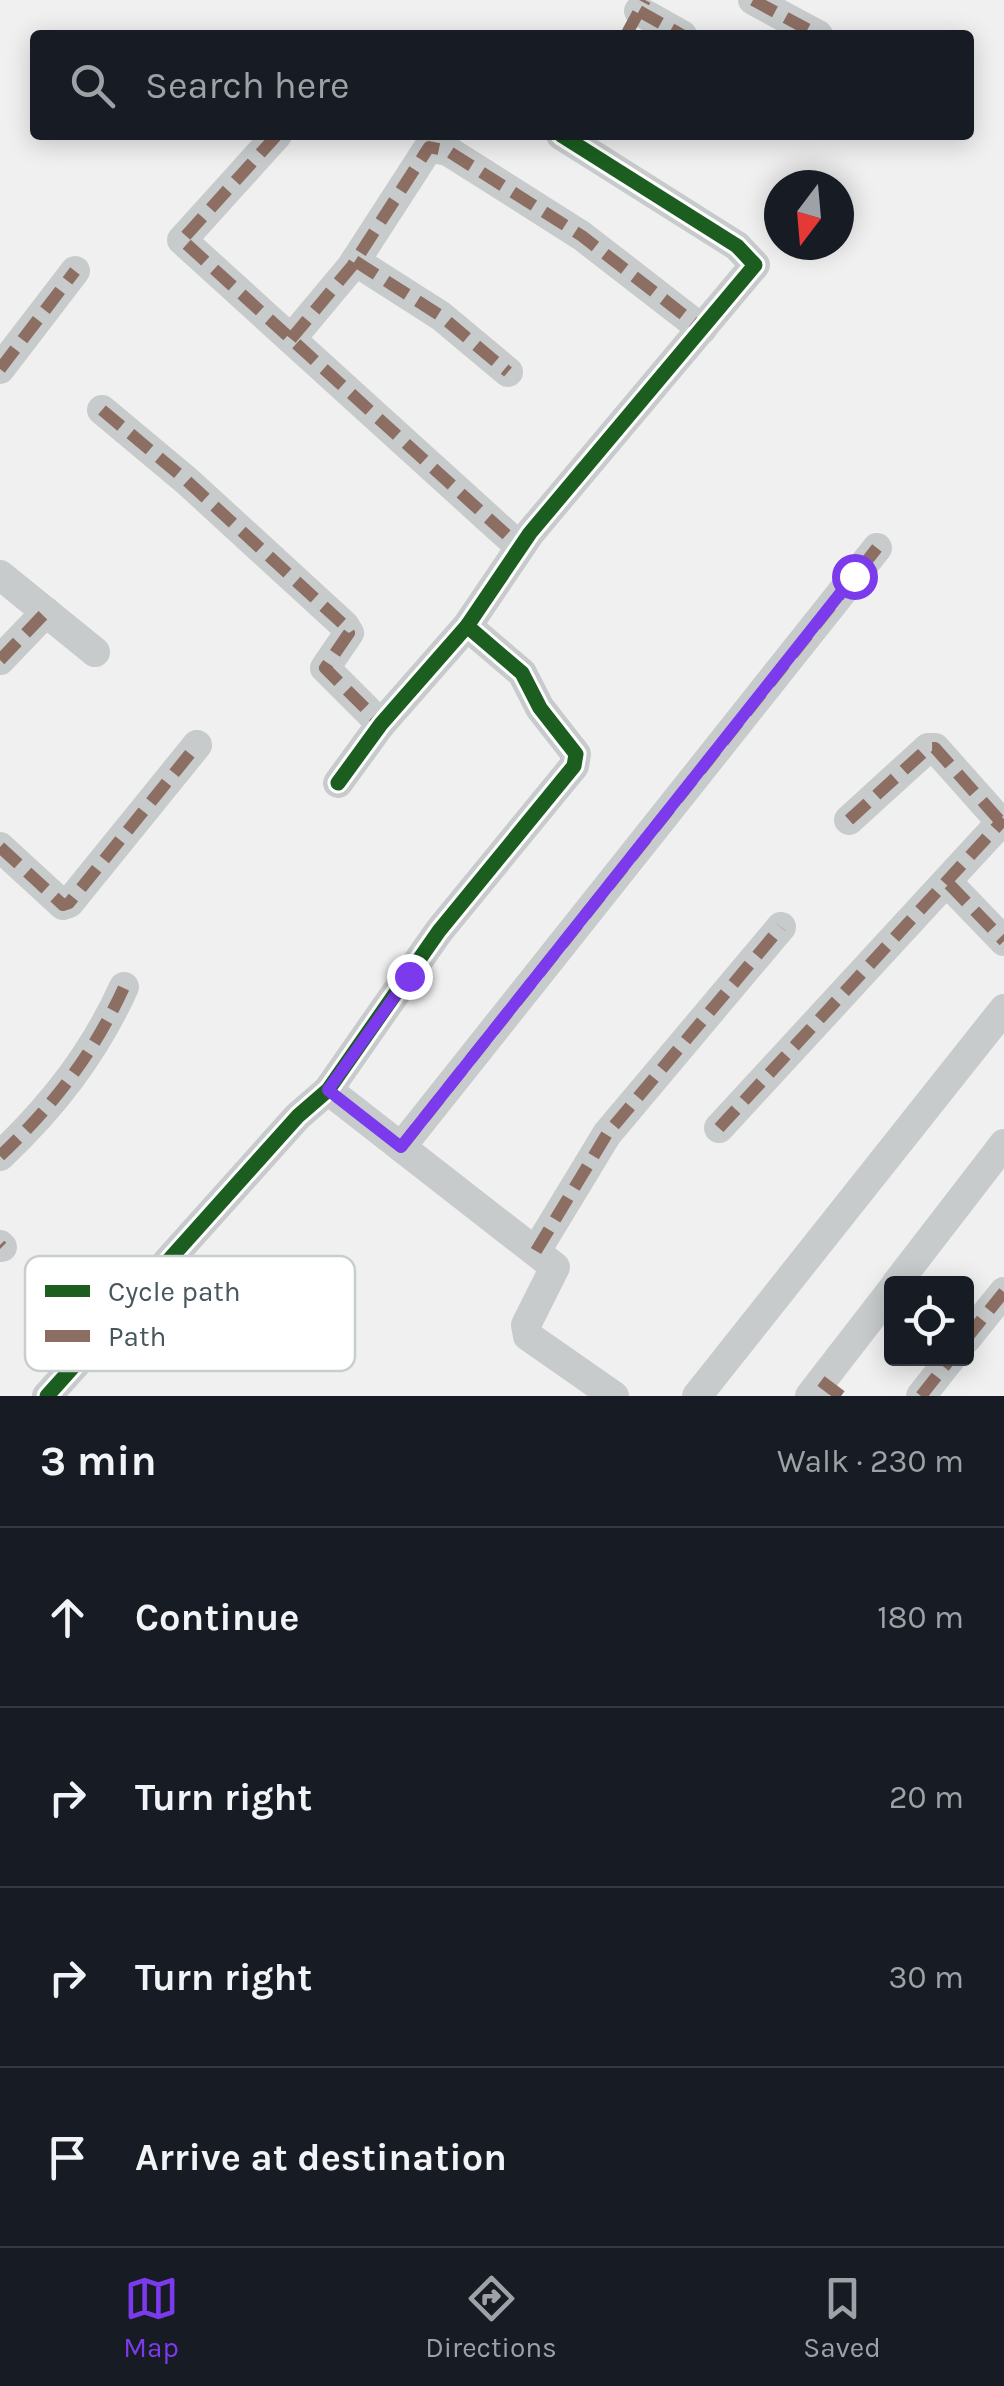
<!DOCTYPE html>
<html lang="en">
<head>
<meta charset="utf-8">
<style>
	:root { --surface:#171b24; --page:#242831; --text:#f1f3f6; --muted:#9ea1a6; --line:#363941; --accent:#7c3aed }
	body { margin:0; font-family:Karla,sans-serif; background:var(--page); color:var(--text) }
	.controls { position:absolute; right:30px; bottom:30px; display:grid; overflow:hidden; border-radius:10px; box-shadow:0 5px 25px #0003 }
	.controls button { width:90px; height:90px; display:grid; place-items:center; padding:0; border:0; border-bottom:2px solid var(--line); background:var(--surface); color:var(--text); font:50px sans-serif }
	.compass { position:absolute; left:764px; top:170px; width:90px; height:90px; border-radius:50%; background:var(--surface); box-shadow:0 5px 25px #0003; rotate:196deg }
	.stop { position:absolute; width:30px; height:30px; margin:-22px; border:8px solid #7c3aed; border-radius:50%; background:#fff }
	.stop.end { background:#7c3aed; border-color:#fff; box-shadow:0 2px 10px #0008 }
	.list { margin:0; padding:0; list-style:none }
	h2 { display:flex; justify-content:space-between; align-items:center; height:130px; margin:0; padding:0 40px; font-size:42px }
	h2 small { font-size:32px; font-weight:400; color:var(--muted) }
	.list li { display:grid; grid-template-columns:65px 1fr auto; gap:30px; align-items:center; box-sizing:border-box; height:180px; padding:0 40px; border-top:2px solid var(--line) }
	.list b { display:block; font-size:38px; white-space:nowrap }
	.list em { font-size:32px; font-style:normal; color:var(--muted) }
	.icon { flex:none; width:55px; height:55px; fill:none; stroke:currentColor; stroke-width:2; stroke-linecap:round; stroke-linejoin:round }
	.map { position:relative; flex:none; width:1004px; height:1396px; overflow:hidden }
	.search { position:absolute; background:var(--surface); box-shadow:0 5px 25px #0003; left:30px; right:30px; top:30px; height:110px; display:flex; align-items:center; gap:25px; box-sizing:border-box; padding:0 35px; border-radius:10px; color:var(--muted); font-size:38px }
	.sheet { height:850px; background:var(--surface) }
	nav { display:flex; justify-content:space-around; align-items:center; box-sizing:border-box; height:140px; border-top:2px solid var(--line); background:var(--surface); font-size:28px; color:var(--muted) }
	nav a { display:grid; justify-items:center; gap:5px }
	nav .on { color:var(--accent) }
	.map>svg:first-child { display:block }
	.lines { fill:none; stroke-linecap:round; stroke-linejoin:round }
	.street { stroke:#c7cbcc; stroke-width:30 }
	.quiet { stroke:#8d6e63; stroke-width:12; stroke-dasharray:25 12; stroke-linecap:butt }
	.cycleway-casing { stroke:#fff; stroke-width:21 }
	.cycleway { stroke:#1b5e20; stroke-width:15 }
	.route { stroke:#7c3aed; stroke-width:12 }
	.key { fill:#fff; stroke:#c8cdce; stroke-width:2.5 }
	.key-label { font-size:28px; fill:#47575d }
</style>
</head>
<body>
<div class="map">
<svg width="1004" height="1396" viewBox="0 0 1004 1396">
	<rect width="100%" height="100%" fill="#f1f0f0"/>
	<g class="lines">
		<g class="street">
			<path d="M753 0 818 35"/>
			<path d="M639 11 682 35"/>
			<path d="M277 135 182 240 520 547"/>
			<path d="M355 261 441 316 508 372"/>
			<path d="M291 339 352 266 429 147 448 151 582 236 702 329"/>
			<path d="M0 369 75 271"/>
			<path d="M102 410 187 481 344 625 349 633 325 668 381 724"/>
			<path d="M0 575 95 652"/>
			<path d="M0 660 46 612"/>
			<path d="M338 783 381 724 467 626 530 533 755 265 737 246 561 135"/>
			<path d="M849 820 928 748H935L1000 821"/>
			<path d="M0 847 63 905 69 903 197 745"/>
			<path d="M949 884 1004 941"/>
			<path d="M328 1090 555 1267 526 1325 528 1336 614 1396"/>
			<path d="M719 1128 1004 819"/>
			<path d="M401 1147 877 548"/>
			<path d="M0 1156C53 1106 94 1053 124 987"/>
			<path d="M0 1245 2 1247"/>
			<path d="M536 1251 607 1134 781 927"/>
			<path d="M896 1284 1004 1144"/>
			<path d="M966 1339 1004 1292"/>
			<path d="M47 1396 298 1116 328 1090 439 931 574 766 576 754 540 708 522 673 467 626"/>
			<path d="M697 1396 1004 1009"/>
			<path d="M810 1396 892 1290"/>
			<path d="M921 1396 951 1358"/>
		</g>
		<g class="quiet">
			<path d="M753 0 818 35"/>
			<path d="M639 11 682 35"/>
			<path d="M626 35 645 0"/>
			<path d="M277 135 182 240 520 547"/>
			<path d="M355 261 441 316 508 372"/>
			<path d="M291 339 352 266 429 147 448 151 582 236 702 329"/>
			<path d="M0 369 75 271"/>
			<path d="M102 410 187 481 344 625 349 633 325 668 381 724"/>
			<path d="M0 660 46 612"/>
			<path d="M849 820 928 748H935L1000 821"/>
			<path d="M0 847 63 905 69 903 197 745"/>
			<path d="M949 884 1004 941"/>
			<path d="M719 1128 1004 819"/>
			<path d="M401 1147 877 548"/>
			<path d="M0 1156C53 1106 94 1053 124 987"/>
			<path d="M0 1245 2 1247"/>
			<path d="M536 1251 607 1134 781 927"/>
			<path d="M966 1339 1004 1292"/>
			<path d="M821 1381 841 1396"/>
			<path d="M921 1396 951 1358"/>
		</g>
		<g class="cycleway-casing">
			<g id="cycleway">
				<path d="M338 783 381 724 467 626 530 533 755 265 737 246 561 135"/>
				<path d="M47 1396 298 1116 328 1090 439 931 574 766 576 754 540 708 522 673 467 626"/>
			</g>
		</g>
		<use href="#cycleway" class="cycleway"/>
	</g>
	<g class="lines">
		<path class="route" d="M409 976 328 1090 401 1147 854 576"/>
	</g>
	<rect x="25" y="1256" width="330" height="115" rx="15" class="key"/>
	<rect x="45" y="1285" width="45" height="12" fill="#1b5e20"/>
	<rect x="45" y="1330" width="45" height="12" fill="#8d6e63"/>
	<g class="key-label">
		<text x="108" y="1301">Cycle path</text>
		<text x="108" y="1346">Path</text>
	</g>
</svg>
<div class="controls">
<button><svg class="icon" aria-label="locate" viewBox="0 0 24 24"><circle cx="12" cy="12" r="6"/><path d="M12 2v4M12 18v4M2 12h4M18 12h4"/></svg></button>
</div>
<svg class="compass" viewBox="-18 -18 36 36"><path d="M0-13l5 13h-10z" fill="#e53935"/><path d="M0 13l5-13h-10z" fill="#9ea1a6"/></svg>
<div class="stop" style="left:854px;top:576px"></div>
<div class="stop end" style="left:409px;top:976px"></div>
<div class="search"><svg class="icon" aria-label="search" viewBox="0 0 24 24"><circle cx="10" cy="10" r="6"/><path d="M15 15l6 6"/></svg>Search here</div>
</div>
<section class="sheet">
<h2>3 min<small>Walk · 230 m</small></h2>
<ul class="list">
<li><svg class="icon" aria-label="ahead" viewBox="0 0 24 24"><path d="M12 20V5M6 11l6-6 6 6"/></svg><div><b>Continue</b></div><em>180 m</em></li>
<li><svg class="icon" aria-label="right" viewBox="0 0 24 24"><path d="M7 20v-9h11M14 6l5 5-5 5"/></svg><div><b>Turn right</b></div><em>20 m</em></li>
<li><svg class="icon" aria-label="right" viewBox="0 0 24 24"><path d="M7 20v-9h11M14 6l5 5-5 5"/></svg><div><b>Turn right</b></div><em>30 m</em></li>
<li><svg class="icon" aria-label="arrive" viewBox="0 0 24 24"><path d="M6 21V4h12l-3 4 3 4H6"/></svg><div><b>Arrive at destination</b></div></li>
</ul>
</section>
<nav>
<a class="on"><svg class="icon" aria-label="map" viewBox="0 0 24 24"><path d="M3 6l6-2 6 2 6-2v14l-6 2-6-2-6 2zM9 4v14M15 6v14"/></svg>Map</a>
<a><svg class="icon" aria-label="directions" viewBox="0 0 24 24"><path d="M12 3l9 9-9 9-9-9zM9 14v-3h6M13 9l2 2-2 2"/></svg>Directions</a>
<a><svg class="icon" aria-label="saved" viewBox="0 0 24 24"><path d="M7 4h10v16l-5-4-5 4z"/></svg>Saved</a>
</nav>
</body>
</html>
